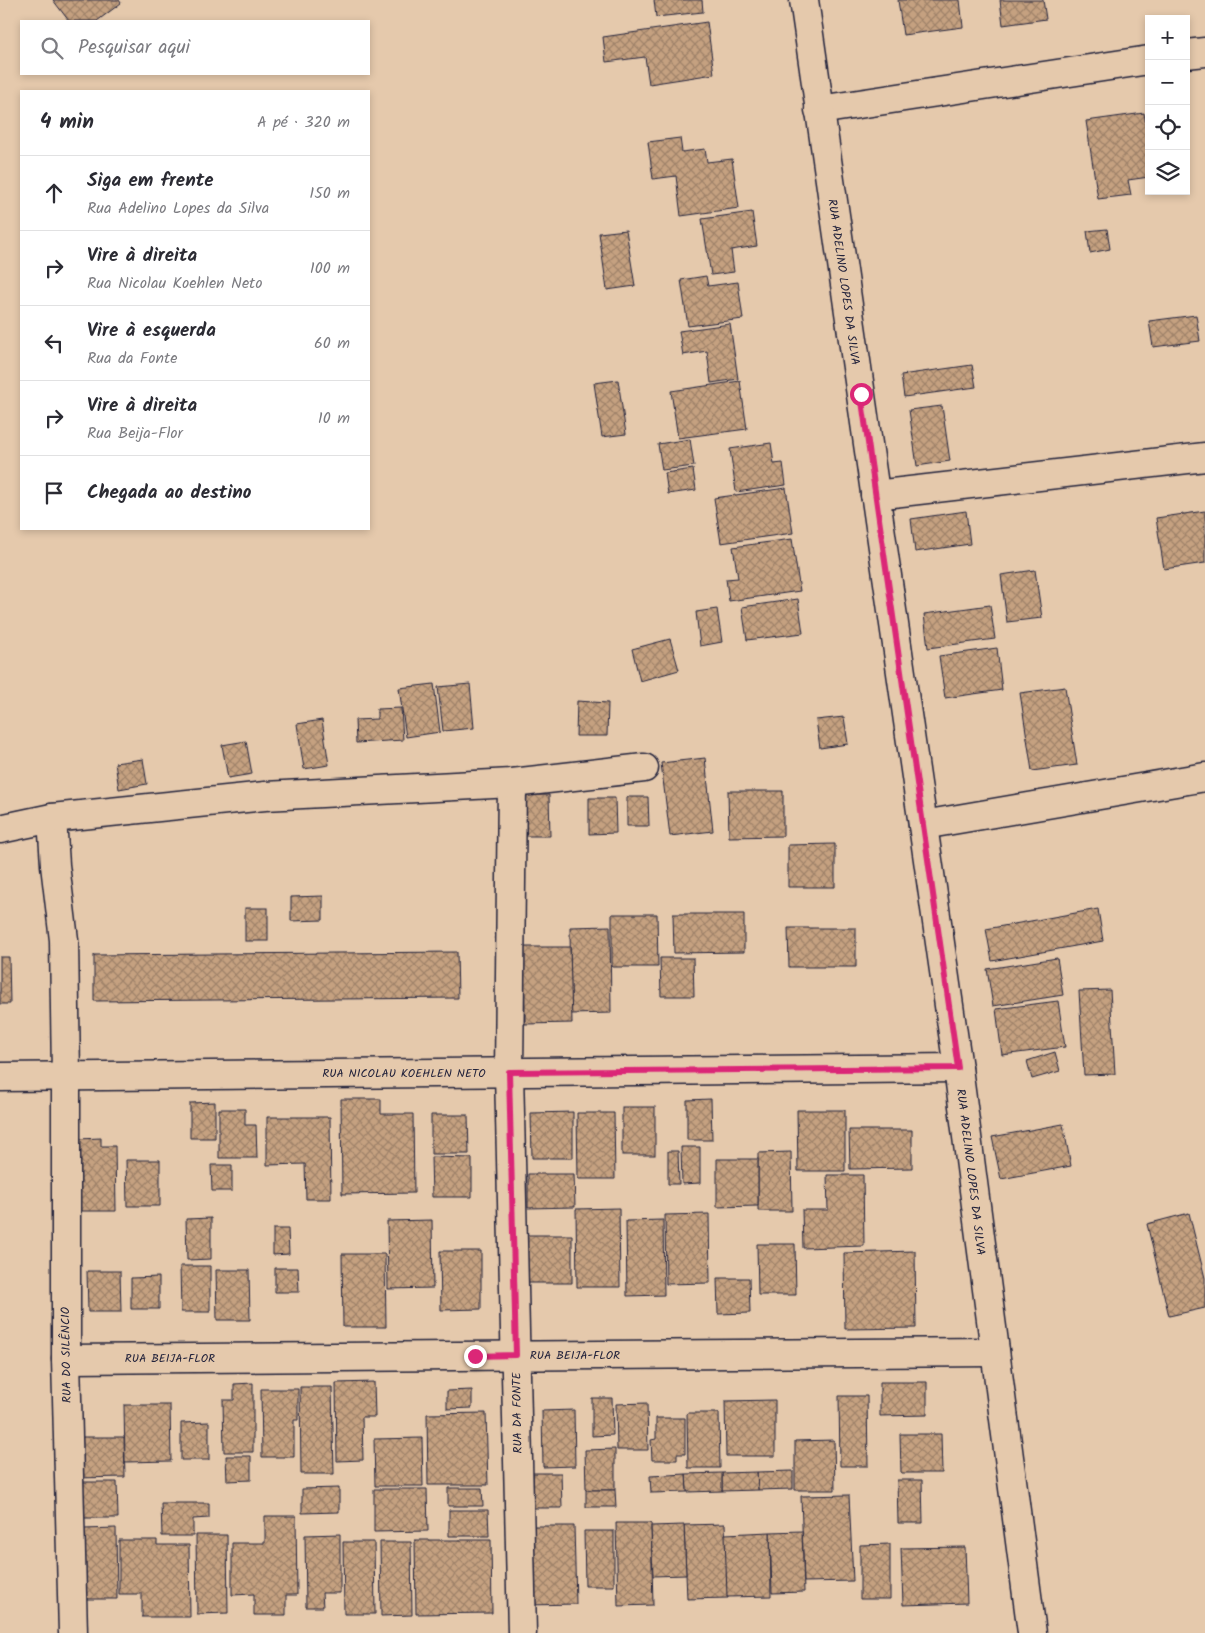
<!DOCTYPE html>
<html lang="pt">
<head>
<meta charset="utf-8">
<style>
	:root { --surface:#fff; --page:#f2f2f3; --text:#2b2b33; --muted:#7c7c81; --line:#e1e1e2 }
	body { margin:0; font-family:Kalam,sans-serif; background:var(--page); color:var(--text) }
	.controls { position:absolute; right:15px; top:15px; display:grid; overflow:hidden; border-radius:0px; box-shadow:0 2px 8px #0003 }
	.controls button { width:45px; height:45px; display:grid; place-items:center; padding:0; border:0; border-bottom:1px solid var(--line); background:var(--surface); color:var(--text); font:25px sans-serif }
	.stop { position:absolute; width:15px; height:15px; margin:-11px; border:4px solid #db2777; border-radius:50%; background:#fff }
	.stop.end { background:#db2777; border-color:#fff; box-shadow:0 1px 5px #0008 }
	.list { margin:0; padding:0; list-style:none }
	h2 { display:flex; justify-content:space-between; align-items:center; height:65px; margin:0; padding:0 20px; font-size:21px }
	h2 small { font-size:16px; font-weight:400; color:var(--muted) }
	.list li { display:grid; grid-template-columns:32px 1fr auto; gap:15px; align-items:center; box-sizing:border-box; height:75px; padding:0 20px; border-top:1px solid var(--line) }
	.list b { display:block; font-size:19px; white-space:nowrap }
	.list p { margin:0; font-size:16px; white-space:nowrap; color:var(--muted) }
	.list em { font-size:16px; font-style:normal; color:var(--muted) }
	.icon { flex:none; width:28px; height:28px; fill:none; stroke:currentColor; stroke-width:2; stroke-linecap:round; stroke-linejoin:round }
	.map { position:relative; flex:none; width:1205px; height:1633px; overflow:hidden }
	.search { position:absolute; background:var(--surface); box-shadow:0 2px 8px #0003; left:20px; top:20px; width:350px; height:55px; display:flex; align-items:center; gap:12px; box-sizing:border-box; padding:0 18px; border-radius:0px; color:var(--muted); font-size:19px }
	.panel { position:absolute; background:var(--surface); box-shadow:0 2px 8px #0003; left:20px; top:90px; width:350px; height:440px; border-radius:0px }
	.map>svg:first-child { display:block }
	.building { fill:url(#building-cross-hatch); stroke:#22223b }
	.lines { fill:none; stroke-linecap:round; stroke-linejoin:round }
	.street-casing { stroke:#22223b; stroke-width:31 }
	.secondary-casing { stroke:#22223b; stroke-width:31 }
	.street { stroke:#e5c9ac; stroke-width:28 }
	.secondary { stroke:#e5c9ac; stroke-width:28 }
	.route { stroke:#db2777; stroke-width:6 }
	.labels { text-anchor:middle; stroke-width:4; stroke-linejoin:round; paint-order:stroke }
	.street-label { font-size:12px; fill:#22223b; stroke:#e5c9ac }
</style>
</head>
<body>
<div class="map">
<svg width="1205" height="1633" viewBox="0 0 1205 1633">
	<defs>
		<pattern id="building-cross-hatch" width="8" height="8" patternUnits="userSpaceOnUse" patternTransform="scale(1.25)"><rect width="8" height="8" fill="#c5a180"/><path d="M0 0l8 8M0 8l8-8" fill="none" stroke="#a0836a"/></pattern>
	</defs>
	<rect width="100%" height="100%" fill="#e5c9ac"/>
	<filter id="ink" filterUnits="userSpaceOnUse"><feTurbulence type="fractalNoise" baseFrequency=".02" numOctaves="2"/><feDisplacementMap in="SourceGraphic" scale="10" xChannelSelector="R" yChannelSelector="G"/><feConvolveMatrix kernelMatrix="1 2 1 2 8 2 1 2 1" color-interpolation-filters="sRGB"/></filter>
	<g filter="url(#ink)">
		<g class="building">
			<path d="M53 0H119L121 3 97 21H69Z"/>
			<path d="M654 0H702L703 12 656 17Z"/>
			<path d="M898 0H960L963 27 903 35Z"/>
			<path d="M1000 0H1043L1046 19 1003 25Z"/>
			<path d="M707 22 714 74 649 84 645 57 606 62 603 37Z"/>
			<path d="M1144 113 1149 143V177L1128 180 1131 195 1098 199 1086 121Z"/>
			<path d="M680 138 682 152 705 149 707 162 732 159 739 208 681 216 676 176 653 179 648 142Z"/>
			<path d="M752 212 757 246 731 250 734 272 711 275 702 219Z"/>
			<path d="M1107 229 1110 249 1090 253 1087 231Z"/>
			<path d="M626 230 635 286 607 290 599 233Z"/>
			<path d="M706 276 708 286 738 282 743 319 688 326 681 280Z"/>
			<path d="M1196 315 1200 341 1153 347 1149 321Z"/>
			<path d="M730 324 738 379 711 383 707 351 683 355 679 331Z"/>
			<path d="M972 365 976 387 904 397 901 375Z"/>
			<path d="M618 380 626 434 602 437 594 383Z"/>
			<path d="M740 381 747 429 678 438 671 391Z"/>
			<path d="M942 406 950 461 917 466 909 410Z"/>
			<path d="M690 439 694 466 662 470 658 444Z"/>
			<path d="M771 443 774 464 783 463 786 485 736 492 730 449Z"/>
			<path d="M693 469 696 490 668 494 665 473Z"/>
			<path d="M786 488 793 533 721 543 714 498Z"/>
			<path d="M966 511 970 544 915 552 911 519Z"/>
			<path d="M1205 511V563L1164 569 1156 518Z"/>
			<path d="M792 539 800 591 729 601 726 579 738 578 733 547Z"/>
			<path d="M1035 570 1042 618 1007 622 1001 575Z"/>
			<path d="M798 599 803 633 747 640 742 607Z"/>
			<path d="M990 605 995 639 928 648 924 614Z"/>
			<path d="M717 609 722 642 700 646 696 612Z"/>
			<path d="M670 639 679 670 640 681 632 649Z"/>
			<path d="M997 648 1002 690 945 698 939 656Z"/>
			<path d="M434 684 440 732 406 737 399 688Z"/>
			<path d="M470 684 474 728 443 731 438 687Z"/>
			<path d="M1065 687 1077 765 1032 771 1020 693Z"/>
			<path d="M577 701 608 703 607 736H576Z"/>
			<path d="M401 708 403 740 356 743 355 720 377 719V709Z"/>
			<path d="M844 717 848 744 820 748 816 720Z"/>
			<path d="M322 720 329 765 304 769 297 724Z"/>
			<path d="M246 741 252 774 228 778 222 745Z"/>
			<path d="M705 758 713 831 670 836 661 763Z"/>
			<path d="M143 759 147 784 119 789 115 763Z"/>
			<path d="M728 791H783V836L729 837Z"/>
			<path d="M526 795H549L550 836H526Z"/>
			<path d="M627 797H648L649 826H627Z"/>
			<path d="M589 798H615L616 833 589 834Z"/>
			<path d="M835 844V887H788V845Z"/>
			<path d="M323 896V920L291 921V897Z"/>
			<rect x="245" y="908" width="23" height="33"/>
			<path d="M1098 909 1103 941 992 961 986 929Z"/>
			<path d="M612 914H657L658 967H612Z"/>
			<path d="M673 914H744V952L674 953Z"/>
			<path d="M610 926 611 1013 571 1014 570 927Z"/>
			<path d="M788 928H856V967H789Z"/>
			<path d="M524 947H570L572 1023 525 1024Z"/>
			<path d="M457 952 458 998 94 1001V955Z"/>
			<path d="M0 957H9L10 1004H0Z"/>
			<path d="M660 958H693L694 996H661Z"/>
			<path d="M1057 958 1063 995 993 1006 987 969Z"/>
			<path d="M1110 990 1115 1074 1084 1075 1079 991Z"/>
			<path d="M1058 1001 1065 1047 1002 1055 996 1009Z"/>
			<path d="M1055 1052 1060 1071 1032 1079 1027 1061Z"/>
			<path d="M341 1099H381V1114H413L414 1193 342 1194Z"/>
			<path d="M711 1099 712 1140H687V1100Z"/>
			<path d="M215 1102V1138H190V1103Z"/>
			<rect x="622" y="1107" width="33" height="48"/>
			<path d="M219 1109H245V1125H256L257 1158H219Z"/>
			<path d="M797 1110H845V1171H798Z"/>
			<path d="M573 1112V1158H532L531 1113Z"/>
			<path d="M577 1113H614L615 1179H578Z"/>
			<path d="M431 1115H468L469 1154H431Z"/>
			<path d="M267 1117H330L331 1199H306L305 1164 267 1165Z"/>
			<path d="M1063 1124 1071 1166 1001 1179 992 1137Z"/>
			<path d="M849 1130H912V1168L850 1169Z"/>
			<path d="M101 1138V1146H115L116 1211H79L78 1139Z"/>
			<path d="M681 1147H700V1183L682 1184Z"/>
			<path d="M668 1151H678L679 1184H668Z"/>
			<path d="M791 1152 792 1211H758V1153Z"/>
			<path d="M431 1157 472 1158V1197H432Z"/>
			<path d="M717 1159H758V1206L717 1207Z"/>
			<path d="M126 1160H160V1206H127Z"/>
			<path d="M211 1165H232V1191H212Z"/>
			<path d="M528 1174H574L575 1207 528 1208Z"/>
			<path d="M827 1175H863L864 1246 803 1248 802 1210H828Z"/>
			<path d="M619 1208 620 1287H577L576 1209Z"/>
			<path d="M1189 1213 1205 1278V1308L1169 1316 1147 1224Z"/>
			<path d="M709 1214 710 1283 666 1284 665 1215Z"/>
			<path d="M211 1218V1259L187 1260 186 1219Z"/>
			<path d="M432 1220 433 1288 388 1289 387 1221Z"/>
			<path d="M663 1220 664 1295 627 1296 626 1221Z"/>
			<path d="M273 1229H288L289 1254 273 1255Z"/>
			<path d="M526 1235H572V1283H527Z"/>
			<path d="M757 1244H795L796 1295H758Z"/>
			<path d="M440 1251H481V1309L441 1310Z"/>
			<path d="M915 1251 916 1328 845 1329 844 1253Z"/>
			<path d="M342 1254H385L386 1327H343Z"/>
			<path d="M180 1266H210V1312H181Z"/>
			<path d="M275 1268H298L299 1292H275Z"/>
			<path d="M216 1270H249L250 1320H217Z"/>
			<path d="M87 1271H120L121 1312H88Z"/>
			<path d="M159 1277V1309H131V1278Z"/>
			<path d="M717 1278H749L750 1313 718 1314Z"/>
			<path d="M374 1382 375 1417H362L363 1460 337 1461 336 1383Z"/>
			<path d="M880 1382H927V1415L880 1416Z"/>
			<path d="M253 1383V1452H224L223 1400H234V1384Z"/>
			<path d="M300 1387H332L334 1474H301Z"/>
			<path d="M261 1389H298V1420H294V1457H262Z"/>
			<path d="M472 1390V1408L447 1409V1391Z"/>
			<path d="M839 1396H867L868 1466H840Z"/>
			<path d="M592 1398H612L613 1435 592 1436Z"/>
			<path d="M775 1400V1456H726L725 1401Z"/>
			<path d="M647 1403 648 1450H617L616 1404Z"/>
			<path d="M124 1405H170L171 1461 125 1462Z"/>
			<path d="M574 1410 575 1466 543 1467 542 1411Z"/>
			<path d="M486 1413 488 1485H428L427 1414Z"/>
			<path d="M687 1413H719L720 1468H688Z"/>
			<path d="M656 1418H685V1454H677V1460H652L651 1440 656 1439Z"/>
			<path d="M209 1422V1460H181V1423Z"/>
			<path d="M900 1434H941L942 1473H901Z"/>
			<path d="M76 1437H124L125 1477 76 1478Z"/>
			<path d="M422 1438 423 1486H375L374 1439Z"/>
			<path d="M834 1440 835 1490H795V1441Z"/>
			<path d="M615 1449V1490H586L585 1450Z"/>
			<path d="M226 1456H251V1480L227 1481Z"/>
			<path d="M793 1471V1489L758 1490 757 1472Z"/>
			<path d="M757 1472 758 1490 722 1491V1473Z"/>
			<path d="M533 1473H561L562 1508H534Z"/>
			<path d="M722 1473V1491L687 1492 686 1474Z"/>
			<path d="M686 1474 687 1492 651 1493 650 1476Z"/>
			<path d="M897 1480H922L923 1523H898Z"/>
			<path d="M80 1482H117L118 1518H80Z"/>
			<path d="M339 1488V1512L302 1513V1489Z"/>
			<path d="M448 1488H482L483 1506H448Z"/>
			<path d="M374 1489H427L428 1531 374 1532Z"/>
			<path d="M586 1490H615L616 1507H586Z"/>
			<path d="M849 1495 853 1581 804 1582 801 1496Z"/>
			<path d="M161 1503H209V1518L193 1519V1536H162Z"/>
			<path d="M449 1510H488L489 1536H449Z"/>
			<path d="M265 1516H296L297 1595H286V1615H254V1594L232 1595V1543H265Z"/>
			<path d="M616 1523H651L653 1605 618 1606Z"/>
			<path d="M725 1524 728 1598 687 1599 684 1525Z"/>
			<path d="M684 1525 686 1575 653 1576 651 1526Z"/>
			<path d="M527 1526H574L576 1604 528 1605Z"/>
			<path d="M116 1528 117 1599H85L84 1529Z"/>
			<path d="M584 1531H614V1586H585Z"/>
			<path d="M802 1531 804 1592 772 1593 770 1532Z"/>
			<path d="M770 1532 771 1596 727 1597 725 1534Z"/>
			<path d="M340 1534V1593H322L323 1607H306L305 1535Z"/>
			<path d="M196 1535H227L228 1613 197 1614Z"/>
			<path d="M119 1540H157V1545H189L190 1617H142V1594H119Z"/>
			<path d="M415 1540H491L492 1613 416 1614Z"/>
			<path d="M343 1542H374L375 1614H344Z"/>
			<path d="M380 1542H411L412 1615 381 1616Z"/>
			<path d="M890 1544V1599H860V1545Z"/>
			<path d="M965 1547 967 1603 903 1605 901 1548Z"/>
		</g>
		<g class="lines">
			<g class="street-casing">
				<g id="street">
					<path d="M1186 54 1205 52"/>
					<path d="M819 110 1149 60"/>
					<path d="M875 495 1205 457"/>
					<path d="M512 783 509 1072 522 1633"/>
					<path d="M52 818 55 865 64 940 66 1076V1359L73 1633"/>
					<path d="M923 825 1205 777"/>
					<path d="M0 829 52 818 265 796 512 783 644 768"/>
					<path d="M0 1077 958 1068"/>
					<path d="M66 1359 995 1352"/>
				</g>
			</g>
			<g class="secondary-casing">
				<path id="secondary" d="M804 0 958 1068 1032 1633"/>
			</g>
			<use href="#street" class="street"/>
			<use href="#secondary" class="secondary"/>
		</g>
	</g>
	<g class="lines" filter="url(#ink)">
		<path class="route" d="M475 1356 516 1355 509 1072 958 1068 861 394"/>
	</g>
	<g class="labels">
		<g class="street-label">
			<text transform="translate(844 282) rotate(82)" y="4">RUA ADELINO LOPES DA SILVA</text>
			<text x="404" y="1077">RUA NICOLAU KOEHLEN NETO</text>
			<text transform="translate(971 1172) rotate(83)" y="4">RUA ADELINO LOPES DA SILVA</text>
			<text transform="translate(66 1355) rotate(-91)" y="4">RUA DO SILÊNCIO</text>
			<text x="575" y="1359">RUA BEIJA-FLOR</text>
			<text x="170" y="1362">RUA BEIJA-FLOR</text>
			<text transform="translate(517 1413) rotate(-91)" y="4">RUA DA FONTE</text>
		</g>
	</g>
</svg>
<div class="controls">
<button>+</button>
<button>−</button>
<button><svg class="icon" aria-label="locate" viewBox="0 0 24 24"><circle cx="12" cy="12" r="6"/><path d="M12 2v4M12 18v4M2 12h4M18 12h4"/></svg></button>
<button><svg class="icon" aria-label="layers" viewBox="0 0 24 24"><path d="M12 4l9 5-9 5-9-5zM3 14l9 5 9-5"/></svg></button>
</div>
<div class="stop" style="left:861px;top:394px"></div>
<div class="stop end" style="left:475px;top:1356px"></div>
<div class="search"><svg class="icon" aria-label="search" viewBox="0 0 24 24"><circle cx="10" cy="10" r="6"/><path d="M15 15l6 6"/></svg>Pesquisar aqui</div>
<section class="panel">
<h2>4 min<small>A pé · 320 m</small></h2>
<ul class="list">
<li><svg class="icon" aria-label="ahead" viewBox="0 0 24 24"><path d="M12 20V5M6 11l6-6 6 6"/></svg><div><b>Siga em frente</b><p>Rua Adelino Lopes da Silva</p></div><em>150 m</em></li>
<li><svg class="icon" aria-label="right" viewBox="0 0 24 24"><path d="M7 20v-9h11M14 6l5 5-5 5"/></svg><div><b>Vire à direita</b><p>Rua Nicolau Koehlen Neto</p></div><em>100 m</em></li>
<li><svg class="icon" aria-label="left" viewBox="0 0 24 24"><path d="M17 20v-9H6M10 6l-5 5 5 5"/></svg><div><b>Vire à esquerda</b><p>Rua da Fonte</p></div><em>60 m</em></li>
<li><svg class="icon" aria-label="right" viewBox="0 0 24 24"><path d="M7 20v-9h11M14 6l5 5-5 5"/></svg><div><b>Vire à direita</b><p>Rua Beija-Flor</p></div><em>10 m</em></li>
<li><svg class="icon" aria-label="arrive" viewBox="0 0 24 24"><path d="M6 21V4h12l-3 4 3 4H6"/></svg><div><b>Chegada ao destino</b></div></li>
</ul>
</section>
</div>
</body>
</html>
